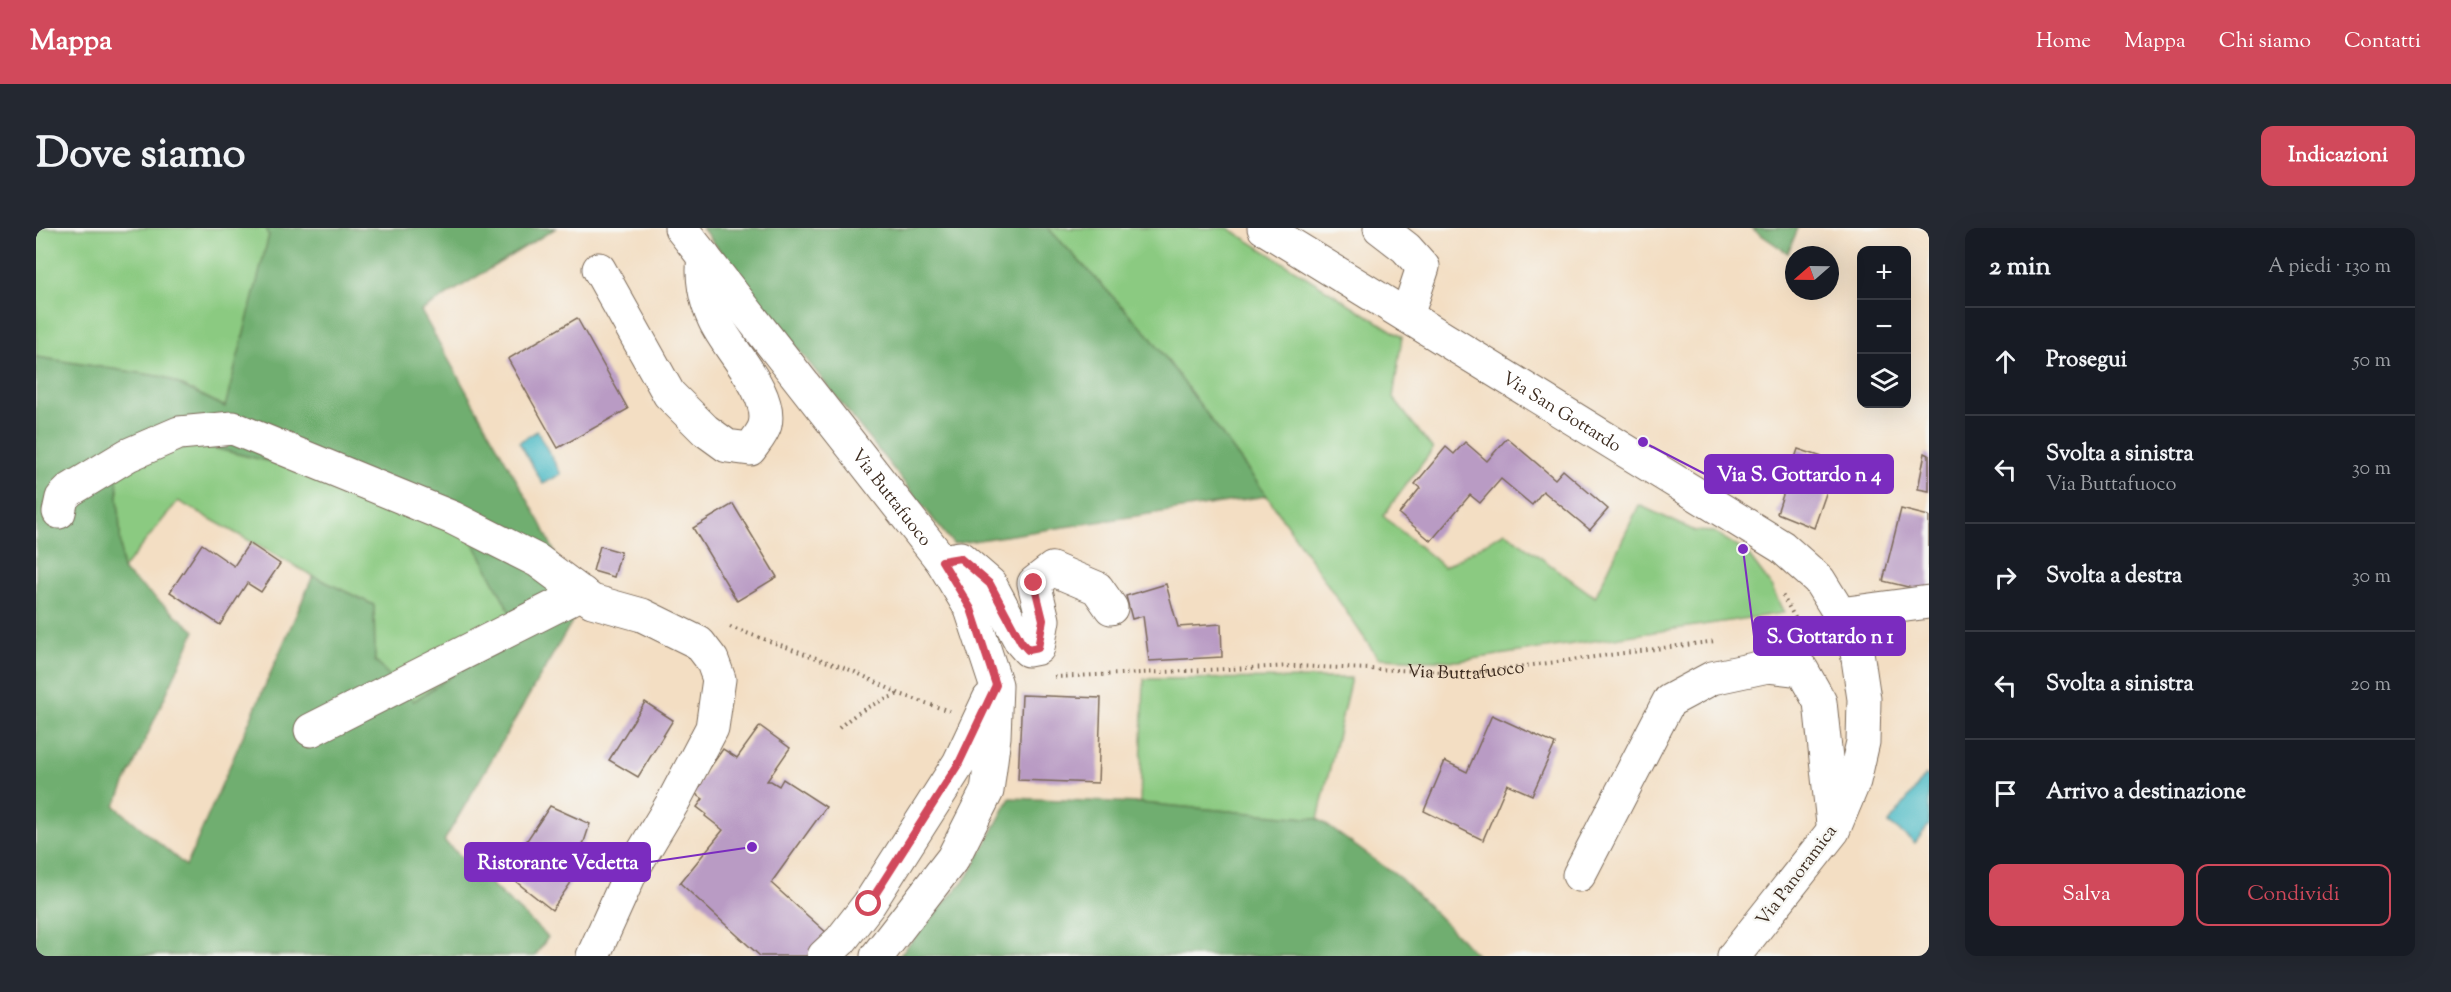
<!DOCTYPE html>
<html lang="it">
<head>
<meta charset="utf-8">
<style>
	:root { --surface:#171b24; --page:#242831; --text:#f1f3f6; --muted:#9ea1a6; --line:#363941; --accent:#d1495b }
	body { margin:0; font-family:"Sorts Mill Goudy",serif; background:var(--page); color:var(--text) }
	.controls { position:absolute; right:18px; top:18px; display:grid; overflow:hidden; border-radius:12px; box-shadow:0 6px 24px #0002 }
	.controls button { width:54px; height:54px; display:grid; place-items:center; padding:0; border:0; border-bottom:2px solid var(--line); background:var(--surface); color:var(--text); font:30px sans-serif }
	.compass { position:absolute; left:1749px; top:18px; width:54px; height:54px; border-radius:50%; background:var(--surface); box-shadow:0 6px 24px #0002; rotate:250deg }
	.stop { position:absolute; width:18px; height:18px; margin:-14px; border:4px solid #d1495b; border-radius:50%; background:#fff }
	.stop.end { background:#d1495b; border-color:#fff; box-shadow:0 2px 6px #0008 }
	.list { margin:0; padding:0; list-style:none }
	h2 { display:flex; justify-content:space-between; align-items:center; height:78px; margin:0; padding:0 24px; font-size:26px }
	h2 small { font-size:20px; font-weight:400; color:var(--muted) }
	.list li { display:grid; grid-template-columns:39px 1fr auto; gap:18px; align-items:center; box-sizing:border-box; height:108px; padding:0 24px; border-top:2px solid var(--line) }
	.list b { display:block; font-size:22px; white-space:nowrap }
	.list p { margin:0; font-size:20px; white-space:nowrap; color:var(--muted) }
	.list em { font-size:20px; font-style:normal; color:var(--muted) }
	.actions { display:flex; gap:12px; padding:18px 24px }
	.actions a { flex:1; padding:14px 0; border:2px solid var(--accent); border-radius:12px; text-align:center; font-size:21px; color:var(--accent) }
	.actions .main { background:var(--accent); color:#fff }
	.icon { flex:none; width:33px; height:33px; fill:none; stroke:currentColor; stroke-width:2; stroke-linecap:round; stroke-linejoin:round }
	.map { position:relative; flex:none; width:1893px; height:728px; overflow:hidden; border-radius:12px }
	header { display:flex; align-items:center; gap:36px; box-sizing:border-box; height:84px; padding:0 30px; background:var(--accent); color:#fff }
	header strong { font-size:28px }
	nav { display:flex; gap:33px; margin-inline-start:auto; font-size:21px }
	.intro { display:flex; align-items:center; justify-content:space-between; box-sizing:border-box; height:144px; padding:0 36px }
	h1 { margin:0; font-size:42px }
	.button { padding:15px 27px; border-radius:12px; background:var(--accent); color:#fff; font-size:21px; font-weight:700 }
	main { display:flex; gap:36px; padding:0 36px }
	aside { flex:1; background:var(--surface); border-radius:12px; box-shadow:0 6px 24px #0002 }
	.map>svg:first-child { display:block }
	.green { fill:#8bca81; stroke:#637a50; stroke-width:1.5 }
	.forest { fill:#70ae6f; stroke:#566c46; stroke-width:1.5; fill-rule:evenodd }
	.water { fill:#4ab9c4; stroke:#427271; stroke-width:1.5 }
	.building { fill:#b99bc4 }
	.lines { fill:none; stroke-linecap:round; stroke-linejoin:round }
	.minor-casing { stroke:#7b6958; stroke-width:35 }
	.path { stroke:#7b6958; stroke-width:4; stroke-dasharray:1.5 4.5; stroke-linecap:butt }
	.minor { stroke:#fff; stroke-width:33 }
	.route { stroke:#d1495b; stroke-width:8 }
	.labels { text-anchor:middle; stroke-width:4.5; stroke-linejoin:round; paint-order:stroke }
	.street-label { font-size:18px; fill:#3b2a1e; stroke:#f6f6f2 }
	.leader { fill:none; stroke:#7b2cbf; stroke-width:2 }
	.callout-dot { fill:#7b2cbf; stroke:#f6f6f2; stroke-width:2 }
	.callout { fill:#7b2cbf; stroke:#7b2cbf; stroke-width:2 }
	.callout-label { font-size:20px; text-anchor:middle; font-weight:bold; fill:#fff }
</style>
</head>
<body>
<header>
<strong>Mappa</strong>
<nav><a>Home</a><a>Mappa</a><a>Chi siamo</a><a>Contatti</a></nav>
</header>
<div class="intro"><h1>Dove siamo</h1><a class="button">Indicazioni</a></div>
<main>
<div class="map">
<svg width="1893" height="728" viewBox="0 0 1893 728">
	<rect width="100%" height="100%" fill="#f6f6f2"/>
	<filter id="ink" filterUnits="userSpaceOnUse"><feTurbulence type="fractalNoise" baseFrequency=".0167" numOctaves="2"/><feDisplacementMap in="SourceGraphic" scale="12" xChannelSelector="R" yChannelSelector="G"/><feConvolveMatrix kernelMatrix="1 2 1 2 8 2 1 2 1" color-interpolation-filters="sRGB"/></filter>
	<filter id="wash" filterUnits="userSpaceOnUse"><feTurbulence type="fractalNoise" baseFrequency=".008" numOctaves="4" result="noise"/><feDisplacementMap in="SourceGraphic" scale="24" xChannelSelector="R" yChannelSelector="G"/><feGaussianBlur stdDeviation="1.35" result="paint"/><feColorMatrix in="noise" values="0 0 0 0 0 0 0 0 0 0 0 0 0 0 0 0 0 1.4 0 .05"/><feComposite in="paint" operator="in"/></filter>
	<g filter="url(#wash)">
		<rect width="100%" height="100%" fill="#f3dec3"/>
		<g class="green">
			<path d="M0 0H230L233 7 190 179 128 149 0 129Z"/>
			<path d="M1012 0H1192L1366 109 1357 170 1397 221 1347 288 1408 339 1469 304 1559 369 1603 277 1659 303 1678 304 1710 324 1734 356 1748 385 1422 433 1342 430 1231 268 1112 106Z"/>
			<path d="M161 216 281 245 434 308 484 403 378 473 339 433 338 377 277 348 142 273 86 342 81 249 117 227Z"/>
			<path d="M1315 450 1282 591 1104 575 1108 451Z"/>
		</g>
		<g class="forest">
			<path d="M230 0H520L385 83 506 297 544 380 408 613 512 709 499 728 0 727V129L128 149 189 179 233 7ZM161 216 281 245 434 308 484 403 378 473 339 433 338 377 277 348 150 638 79 578 159 403 86 342 81 249 117 227Z"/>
			<path d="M666 0H1012L1112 106 1231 268 917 316Z"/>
			<path d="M1715 0H1762L1752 25Z"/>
			<path d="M974 570 1104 575 1282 591 1364 650 1442 728H863L934 645Z"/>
		</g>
		<g class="water">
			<path d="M501 203 525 246 507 256 483 214Z"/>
			<path d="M1890 547 1893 549V597L1879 615 1853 595Z"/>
		</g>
		<g id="blocks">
			<g class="building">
				<path d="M541 90 592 181 522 220 472 131Z"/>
				<path d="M1471 210 1519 251 1527 242 1572 281 1554 302 1507 263 1496 277 1465 251 1444 275 1434 267 1395 313 1363 286 1384 260 1379 256 1410 219 1418 226 1429 214 1451 233Z"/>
				<path d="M1762 221 1801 234 1778 300 1741 285Z"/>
				<path d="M1889 225 1893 227V263L1882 261Z"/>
				<path d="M697 276 741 349 701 373 657 300Z"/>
				<path d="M1865 281 1893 288V364L1847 353Z"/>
				<path d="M213 315 244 336 225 364 211 355 184 397 134 364 166 316 198 338Z"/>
				<path d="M564 318 585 324 578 349 557 343Z"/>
				<path d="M1130 356 1142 399 1185 396 1186 429 1113 433 1107 388 1096 391 1090 368Z"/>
				<path d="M986 467 1065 470 1062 555 982 552Z"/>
				<path d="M609 474 637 492 602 549 573 532Z"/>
				<path d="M1456 487 1519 516 1496 567 1471 556 1447 612 1388 583 1409 533 1431 544Z"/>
				<path d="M724 498 754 520 731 553H735L743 558 747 551 790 579 735 655 792 706 772 728H724L644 655 687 602 669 588 670 586 661 579 667 571 657 564 687 521 701 530Z"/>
				<path d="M514 578 554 596 534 656 516 682 469 645Z"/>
			</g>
		</g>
	</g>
	<g filter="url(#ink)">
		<use href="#blocks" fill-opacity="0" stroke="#7b6958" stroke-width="1.5"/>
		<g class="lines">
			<g class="minor-casing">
				<g id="minor">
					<path id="s2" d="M645 0 906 333 935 381 960 457 958 509 951 563 917 630 841 728"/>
					<path id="s3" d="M1228 0 1746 319 1783 352 1804 386 1821 424 1828 471 1827 514 1818 553 1797 603 1698 728"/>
					<path d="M1344 0 1370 20 1387 39 1371 88"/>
					<path d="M563 41 633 166 669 202 691 218 714 221C719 214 727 205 729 197 737 164 691 121 678 91 669 72 665 49 668 29"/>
					<path d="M23 284 26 270 34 262 92 227 143 205 197 200 417 290 502 333 556 373 606 387 663 415 676 432 683 451 676 500 637 574 594 646 557 728"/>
					<path d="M906 333 924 330 954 356 985 414 992 422 1002 420 1007 392 998 355 1016 341 1061 360 1075 380"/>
					<path d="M1804 386 1893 374"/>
					<path d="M275 502 546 365"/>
					<path d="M1543 647 1633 473 1676 450 1732 438 1766 442 1784 474 1797 596"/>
					<path d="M788 728 805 712 833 676 923 535 953 471"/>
				</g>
			</g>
			<g class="path">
				<path d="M694 399 817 443 864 466 913 483"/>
				<path d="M1744 404 1766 402 1745 365"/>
				<path id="s1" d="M1018 449 1257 438 1436 445 1680 413"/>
				<path d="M803 500C821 483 840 474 863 466"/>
			</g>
			<use href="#minor" class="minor"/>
		</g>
	</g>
	<g class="lines" filter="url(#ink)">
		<path class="route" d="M833 676 923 535 960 457 935 381 906 333 924 330 954 356 985 414 992 422 1002 420 1007 392 998 355"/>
	</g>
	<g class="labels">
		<g class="street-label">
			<text dy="6" stroke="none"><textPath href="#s3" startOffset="350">Via San Gottardo</textPath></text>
			<text dy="6" stroke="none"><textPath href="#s2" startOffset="342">Via Buttafuoco</textPath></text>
			<text dy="6" stroke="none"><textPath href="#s1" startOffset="412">Via Buttafuoco</textPath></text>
			<text transform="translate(1760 647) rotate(-53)" y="6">Via Panoramica</text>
		</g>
	</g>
	<path class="leader" d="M1607 214L1669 246M1707 321L1718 408M716 619L614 634"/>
	<g class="callout-dot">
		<circle cx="1607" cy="214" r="6"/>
		<circle cx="1707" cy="321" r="6"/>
		<circle cx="716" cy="619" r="6"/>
	</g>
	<g class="callout">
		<rect x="1669" y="227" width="188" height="38" rx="6"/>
		<rect x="1718" y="389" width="151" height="38" rx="6"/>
		<rect x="429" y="615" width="185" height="38" rx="6"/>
	</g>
	<g class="callout-label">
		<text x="1763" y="253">Via S. Gottardo n 4</text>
		<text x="1794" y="415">S. Gottardo n 1</text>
		<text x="522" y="641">Ristorante Vedetta</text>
	</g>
</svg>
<div class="controls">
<button>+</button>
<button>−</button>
<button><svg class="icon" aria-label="layers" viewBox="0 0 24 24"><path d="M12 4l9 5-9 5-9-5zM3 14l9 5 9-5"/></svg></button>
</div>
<svg class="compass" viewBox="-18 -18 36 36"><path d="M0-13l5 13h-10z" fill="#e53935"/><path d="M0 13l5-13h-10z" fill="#9ea1a6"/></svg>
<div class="stop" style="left:833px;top:676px"></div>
<div class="stop end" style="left:998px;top:355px"></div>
</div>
<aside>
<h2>2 min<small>A piedi · 130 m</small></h2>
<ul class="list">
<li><svg class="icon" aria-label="ahead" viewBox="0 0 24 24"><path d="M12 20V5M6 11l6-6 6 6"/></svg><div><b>Prosegui</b></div><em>50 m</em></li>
<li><svg class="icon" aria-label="left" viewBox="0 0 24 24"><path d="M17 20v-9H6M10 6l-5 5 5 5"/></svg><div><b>Svolta a sinistra</b><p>Via Buttafuoco</p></div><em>30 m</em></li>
<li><svg class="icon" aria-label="right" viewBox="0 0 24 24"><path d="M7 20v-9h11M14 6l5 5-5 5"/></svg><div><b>Svolta a destra</b></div><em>30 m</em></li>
<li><svg class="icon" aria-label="left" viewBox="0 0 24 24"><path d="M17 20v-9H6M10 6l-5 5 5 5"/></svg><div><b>Svolta a sinistra</b></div><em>20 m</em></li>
<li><svg class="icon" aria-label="arrive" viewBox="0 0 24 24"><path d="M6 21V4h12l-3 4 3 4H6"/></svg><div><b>Arrivo a destinazione</b></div></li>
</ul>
<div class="actions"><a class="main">Salva</a><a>Condividi</a></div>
</aside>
</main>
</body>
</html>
